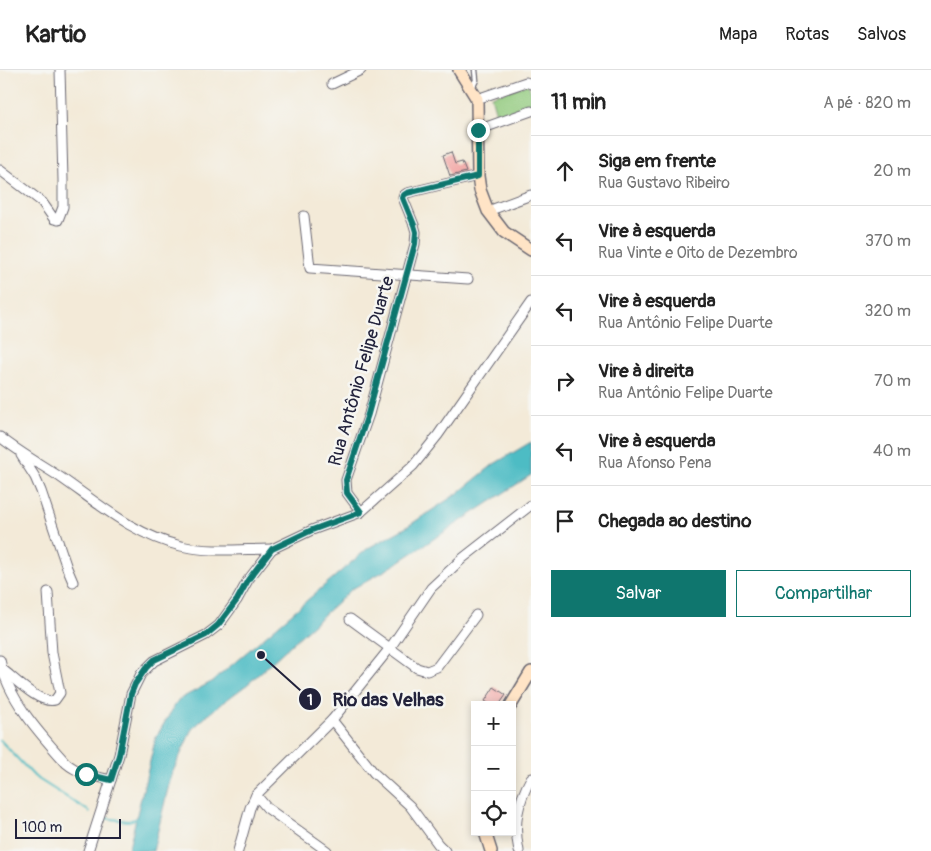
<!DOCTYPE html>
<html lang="pt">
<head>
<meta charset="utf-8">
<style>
	:root { --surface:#fff; --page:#f6f6f6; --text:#222; --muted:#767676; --line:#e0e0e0; --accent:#0f766e }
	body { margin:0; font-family:Pangolin,sans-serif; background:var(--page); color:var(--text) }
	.controls { position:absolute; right:15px; bottom:15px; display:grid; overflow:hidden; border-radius:0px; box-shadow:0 2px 8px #0003 }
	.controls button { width:45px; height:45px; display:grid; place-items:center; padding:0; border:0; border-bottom:1px solid var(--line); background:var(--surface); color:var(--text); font:25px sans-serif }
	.scale { position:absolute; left:15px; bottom:12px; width:106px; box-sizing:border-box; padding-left:5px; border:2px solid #22223b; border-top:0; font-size:14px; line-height:18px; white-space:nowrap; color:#22223b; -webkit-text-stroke:4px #f6f6f2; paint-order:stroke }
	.stop { position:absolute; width:15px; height:15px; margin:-11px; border:4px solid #0f766e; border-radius:50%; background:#fff }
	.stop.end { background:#0f766e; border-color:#fff; box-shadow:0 1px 5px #0008 }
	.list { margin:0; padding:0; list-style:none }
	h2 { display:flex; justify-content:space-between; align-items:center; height:65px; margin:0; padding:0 20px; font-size:21px }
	h2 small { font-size:16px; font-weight:400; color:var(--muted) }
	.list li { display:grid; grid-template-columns:32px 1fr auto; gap:15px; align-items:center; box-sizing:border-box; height:70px; padding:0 20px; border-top:1px solid var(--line) }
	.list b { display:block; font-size:19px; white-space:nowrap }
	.list p { margin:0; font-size:16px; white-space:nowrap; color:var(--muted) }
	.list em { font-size:16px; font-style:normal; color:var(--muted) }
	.actions { display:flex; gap:10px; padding:15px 20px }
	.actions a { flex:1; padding:11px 0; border:1px solid var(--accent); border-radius:0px; text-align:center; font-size:18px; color:var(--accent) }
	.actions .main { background:var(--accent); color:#fff }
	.icon { flex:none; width:28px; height:28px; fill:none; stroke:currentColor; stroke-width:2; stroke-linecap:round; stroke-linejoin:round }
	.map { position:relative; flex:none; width:531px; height:781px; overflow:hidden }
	header { display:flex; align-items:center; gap:30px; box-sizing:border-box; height:70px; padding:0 25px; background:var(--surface); border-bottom:1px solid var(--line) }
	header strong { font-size:24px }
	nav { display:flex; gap:28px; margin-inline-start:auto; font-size:18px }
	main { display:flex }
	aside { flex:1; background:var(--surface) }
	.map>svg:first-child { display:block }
	.green { fill:#90c97c; stroke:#59765c }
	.water { fill:#4dbcc4; stroke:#386f80 }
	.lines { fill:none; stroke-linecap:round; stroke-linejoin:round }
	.stream { stroke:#4dbcc4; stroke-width:2 }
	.building { fill:#f2a6a4 }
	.lane-casing { stroke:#6b6872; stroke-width:7 }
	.street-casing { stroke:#6b6872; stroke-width:11 }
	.secondary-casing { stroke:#6b6872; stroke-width:14 }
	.lane { stroke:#fff; stroke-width:4.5 }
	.street { stroke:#fff; stroke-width:9 }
	.secondary { stroke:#ffe4c6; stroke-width:11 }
	.route { stroke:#0f766e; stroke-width:6 }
	.labels { text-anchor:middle; stroke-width:5; stroke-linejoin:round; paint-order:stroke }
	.street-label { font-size:18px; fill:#22223b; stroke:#f6f6f2 }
	.leader { fill:none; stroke:#22223b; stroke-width:2 }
	.callout-dot { fill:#22223b; stroke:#f6f6f2; stroke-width:2 }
	.mark-label { font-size:15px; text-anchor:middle; font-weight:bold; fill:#fff }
	.callout-label { font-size:19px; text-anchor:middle; font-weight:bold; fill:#22223b; stroke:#f6f6f2; stroke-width:5; stroke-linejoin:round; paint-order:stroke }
</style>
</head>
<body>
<header>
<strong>Kartio</strong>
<nav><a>Mapa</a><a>Rotas</a><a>Salvos</a></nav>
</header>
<main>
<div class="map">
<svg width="531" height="781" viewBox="0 0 531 781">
	<rect width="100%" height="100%" fill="#f6f6f2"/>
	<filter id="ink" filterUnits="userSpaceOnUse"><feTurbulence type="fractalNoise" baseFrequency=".02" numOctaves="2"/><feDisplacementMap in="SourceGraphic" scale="10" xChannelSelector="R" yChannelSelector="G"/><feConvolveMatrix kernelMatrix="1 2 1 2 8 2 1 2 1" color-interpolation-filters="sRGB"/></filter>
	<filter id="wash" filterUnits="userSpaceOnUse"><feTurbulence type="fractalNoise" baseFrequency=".0096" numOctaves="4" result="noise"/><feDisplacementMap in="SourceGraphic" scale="20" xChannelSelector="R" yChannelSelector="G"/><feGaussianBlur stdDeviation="1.12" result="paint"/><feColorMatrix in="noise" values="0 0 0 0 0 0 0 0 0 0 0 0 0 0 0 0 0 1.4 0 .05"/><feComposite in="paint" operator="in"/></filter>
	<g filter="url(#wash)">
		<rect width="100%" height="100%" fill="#f3ead8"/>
		<path class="green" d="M528 14 531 22V35L497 47 491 26Z"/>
		<path class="water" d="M531 372V405L388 499 352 519 248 614 217 637 192 659 171 706 153 781H128L156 667 178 630 213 611 368 478 405 458 458 423 494 394Z"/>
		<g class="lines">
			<g class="stream">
				<path d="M0 670 35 707 90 742"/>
				<path d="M104 748 128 751 139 748"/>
			</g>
		</g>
		<g id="blocks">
			<g class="building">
				<path d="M451 82 455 94 462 92 466 102 450 106 443 85Z"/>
				<path d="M494 617 506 625 499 635H491L485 631Z"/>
			</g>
		</g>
	</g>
	<g filter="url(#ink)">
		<use href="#blocks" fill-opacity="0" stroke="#6b6872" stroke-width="1"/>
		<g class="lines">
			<g class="lane-casing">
				<path id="lane" d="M472 18 476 10 475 0"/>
			</g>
			<g class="street-casing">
				<g id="street">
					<path d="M332 14 361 0"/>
					<path d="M477 29 526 12 531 14"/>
					<path d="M478 60 531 41"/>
					<path d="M0 100 42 132 54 149 58 150 63 137V110L60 0"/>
					<path d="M488 141 531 125"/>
					<path d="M304 146 310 198 468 209"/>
					<path d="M0 367C19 382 40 394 60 407 99 434 134 465 181 476 210 483 242 479 272 479"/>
					<path d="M21 385 35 407 41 421 67 498 73 512"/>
					<path d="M361 442 347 423 346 410 369 344 415 174 416 162 414 155 403 128 404 125 407 123 478 106"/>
					<path d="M350 549 417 598 427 601 437 597 476 545"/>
					<path d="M0 590C8 629 40 664 66 693 79 704 94 706 111 710"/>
					<path d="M2 599C14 608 40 635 55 630L60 623 52 583 48 522"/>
					<path d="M332 650 374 703 410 736 438 774 445 781"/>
					<path d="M256 725 267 738 327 781"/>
					<path d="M88 781 119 685 131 624 141 604 154 591 206 565 219 555 237 530 248 510 272 479 312 460 361 442 413 396 438 365 531 232"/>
					<path d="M238 781 250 738 256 725 332 650 390 578 431 518 463 488 531 435"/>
					<path d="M519 781C513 754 518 732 531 708"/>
				</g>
			</g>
			<g class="secondary-casing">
				<g id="secondary">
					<path d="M459 0 477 29 478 106 480 120 488 141 504 162 531 180"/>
					<path d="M511 635 531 602"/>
					<path d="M485 762 491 781"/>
				</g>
			</g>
			<use href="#lane" class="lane"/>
			<use href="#street" class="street"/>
			<use href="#secondary" class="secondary"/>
		</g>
	</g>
	<g class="lines" filter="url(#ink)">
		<path class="route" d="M86 704 111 710 119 685 131 624 135 614 146 598 154 590 206 565 218 555 237 530 248 510 272 479 312 460 361 442 347 423 346 410 368 344 415 174 416 162 414 155 403 128 404 125 407 123 478 106V60"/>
	</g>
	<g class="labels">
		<g class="street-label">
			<text transform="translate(361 301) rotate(-74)" y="6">Rua Antônio Felipe Duarte</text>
		</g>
	</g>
	<path class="leader" d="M261 585L310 629"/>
	<g class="callout-dot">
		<circle cx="261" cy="585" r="5"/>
		<circle cx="310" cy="629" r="12"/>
	</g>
	<g class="mark-label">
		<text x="310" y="635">1</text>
	</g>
	<g class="callout-label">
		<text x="388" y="636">Rio das Velhas</text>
	</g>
</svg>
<div class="controls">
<button>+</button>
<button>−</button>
<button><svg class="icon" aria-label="locate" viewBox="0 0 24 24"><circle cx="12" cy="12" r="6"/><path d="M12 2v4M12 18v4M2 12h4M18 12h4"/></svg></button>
</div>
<div class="scale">100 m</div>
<div class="stop" style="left:86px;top:704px"></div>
<div class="stop end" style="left:478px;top:60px"></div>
</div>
<aside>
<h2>11 min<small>A pé · 820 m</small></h2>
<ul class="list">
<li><svg class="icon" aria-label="ahead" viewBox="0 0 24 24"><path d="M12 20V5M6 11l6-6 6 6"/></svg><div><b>Siga em frente</b><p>Rua Gustavo Ribeiro</p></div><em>20 m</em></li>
<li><svg class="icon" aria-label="left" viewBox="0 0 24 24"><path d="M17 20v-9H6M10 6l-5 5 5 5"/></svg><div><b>Vire à esquerda</b><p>Rua Vinte e Oito de Dezembro</p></div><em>370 m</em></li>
<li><svg class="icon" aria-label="left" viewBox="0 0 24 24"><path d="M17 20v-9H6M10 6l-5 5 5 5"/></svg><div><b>Vire à esquerda</b><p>Rua Antônio Felipe Duarte</p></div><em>320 m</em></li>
<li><svg class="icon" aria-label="right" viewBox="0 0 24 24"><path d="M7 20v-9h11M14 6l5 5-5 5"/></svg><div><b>Vire à direita</b><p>Rua Antônio Felipe Duarte</p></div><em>70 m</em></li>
<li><svg class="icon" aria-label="left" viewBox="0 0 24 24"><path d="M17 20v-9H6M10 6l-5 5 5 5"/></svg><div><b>Vire à esquerda</b><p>Rua Afonso Pena</p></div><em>40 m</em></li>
<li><svg class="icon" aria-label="arrive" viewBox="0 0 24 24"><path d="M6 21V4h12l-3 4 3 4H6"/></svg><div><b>Chegada ao destino</b></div></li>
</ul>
<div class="actions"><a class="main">Salvar</a><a>Compartilhar</a></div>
</aside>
</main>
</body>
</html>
